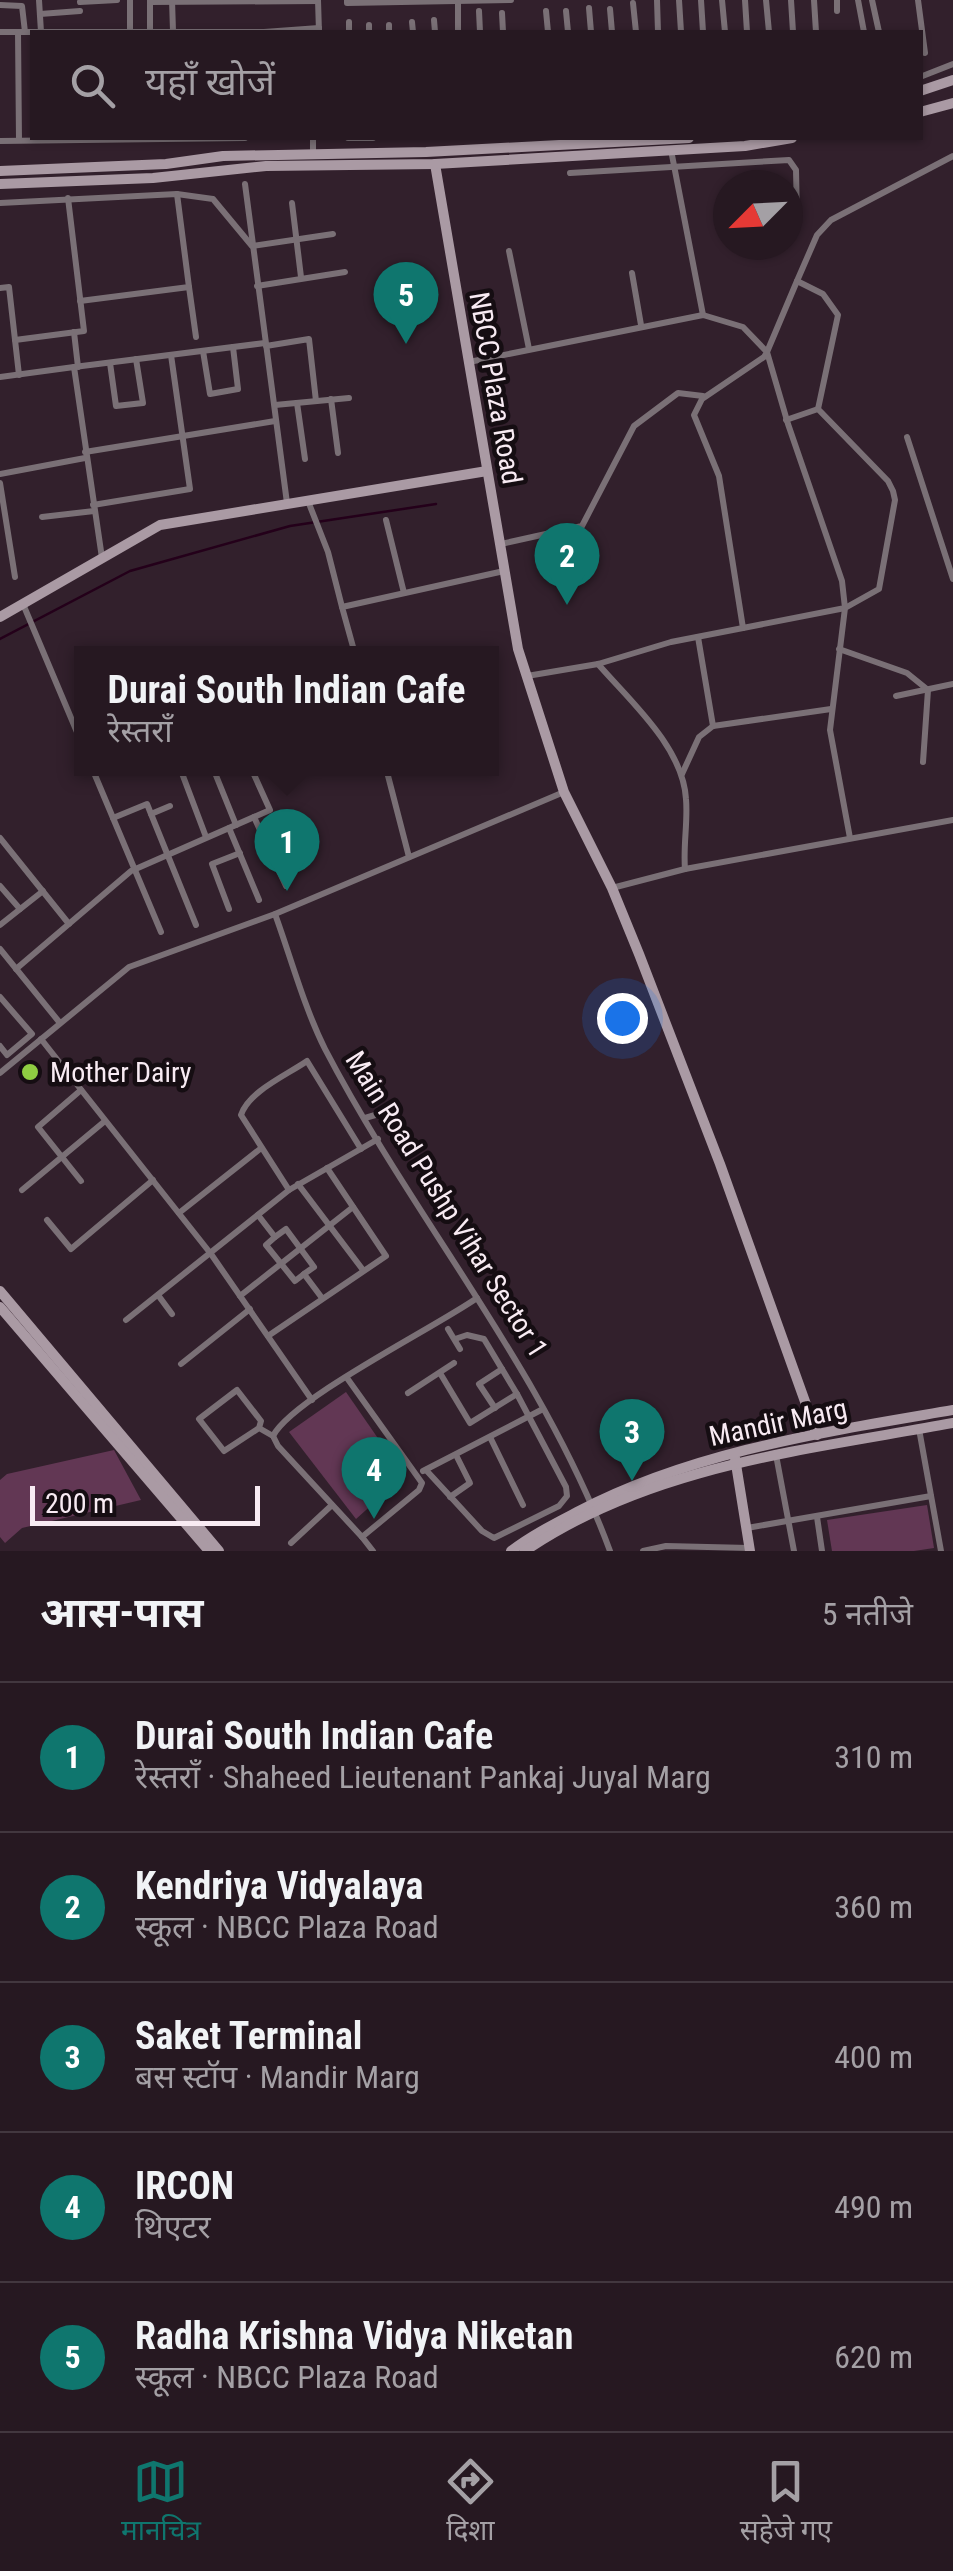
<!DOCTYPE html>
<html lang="hi">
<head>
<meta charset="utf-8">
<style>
	:root { --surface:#261821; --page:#32252e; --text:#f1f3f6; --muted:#a4a0a5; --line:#42373f; --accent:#0f766e }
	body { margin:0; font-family:"Roboto Condensed","Noto Sans Devanagari",sans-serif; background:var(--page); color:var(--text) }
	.compass { position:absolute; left:713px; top:170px; width:90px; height:90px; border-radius:50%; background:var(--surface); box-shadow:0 2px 8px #0004; rotate:246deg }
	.scale { position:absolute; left:30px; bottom:25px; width:230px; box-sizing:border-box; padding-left:10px; border:5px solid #f8ebf3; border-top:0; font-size:28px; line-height:35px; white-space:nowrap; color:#f8ebf3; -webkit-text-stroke:8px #150d12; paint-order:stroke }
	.you { position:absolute; left:622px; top:1018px; width:35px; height:35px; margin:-25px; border:8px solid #fff; border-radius:50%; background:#1a73e8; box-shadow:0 0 0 15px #1a73e833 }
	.badge { display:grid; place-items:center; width:65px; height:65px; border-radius:50%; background:var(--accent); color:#fff; font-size:32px; font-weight:700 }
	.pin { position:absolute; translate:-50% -82px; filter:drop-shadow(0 2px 5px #0008) }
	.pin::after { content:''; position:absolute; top:52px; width:35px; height:30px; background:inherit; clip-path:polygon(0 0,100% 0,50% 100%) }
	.popup { position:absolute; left:74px; top:646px; width:425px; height:130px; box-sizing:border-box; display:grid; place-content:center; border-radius:0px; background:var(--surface); filter:drop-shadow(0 2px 8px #0005); font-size:32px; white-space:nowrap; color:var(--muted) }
	.popup b { font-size:38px; color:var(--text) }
	.popup::after { content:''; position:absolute; left:50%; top:100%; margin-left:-20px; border:20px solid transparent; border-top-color:var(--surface) }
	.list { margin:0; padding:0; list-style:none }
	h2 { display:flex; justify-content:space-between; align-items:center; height:130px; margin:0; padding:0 40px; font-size:42px }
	h2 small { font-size:32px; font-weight:400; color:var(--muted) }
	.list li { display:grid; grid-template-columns:65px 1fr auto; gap:30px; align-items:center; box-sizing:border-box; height:150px; padding:0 40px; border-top:2px solid var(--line) }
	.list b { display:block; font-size:38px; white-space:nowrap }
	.list p { margin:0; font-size:32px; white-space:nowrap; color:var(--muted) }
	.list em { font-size:32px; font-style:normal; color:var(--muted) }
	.icon { flex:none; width:55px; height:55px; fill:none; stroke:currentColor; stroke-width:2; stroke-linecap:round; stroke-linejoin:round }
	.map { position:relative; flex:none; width:953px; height:1551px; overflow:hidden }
	.search { position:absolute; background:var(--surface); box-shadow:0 2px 8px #0004; left:30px; right:30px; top:30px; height:110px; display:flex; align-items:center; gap:25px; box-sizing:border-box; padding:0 35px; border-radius:0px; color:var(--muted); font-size:38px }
	.sheet { height:880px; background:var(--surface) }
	nav { display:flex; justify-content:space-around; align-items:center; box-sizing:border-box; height:140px; border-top:2px solid var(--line); background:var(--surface); font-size:28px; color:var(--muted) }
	nav a { display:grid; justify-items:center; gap:5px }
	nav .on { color:var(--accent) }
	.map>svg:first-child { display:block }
	.green { fill:#623754 }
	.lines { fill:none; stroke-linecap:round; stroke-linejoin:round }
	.stream { stroke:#24001a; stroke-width:2.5 }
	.street { stroke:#7a7076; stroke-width:6 }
	.secondary { stroke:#aa9aa4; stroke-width:10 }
	.poi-dot { fill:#8fcd42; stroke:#150d12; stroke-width:4 }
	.labels { text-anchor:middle; stroke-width:9; stroke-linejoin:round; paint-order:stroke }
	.street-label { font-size:28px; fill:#f8ebf3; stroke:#150d12 }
	.poi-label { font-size:28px; fill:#f8ebf3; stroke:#150d12; text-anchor:start }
</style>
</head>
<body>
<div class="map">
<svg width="953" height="1551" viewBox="0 0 953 1551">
	<rect width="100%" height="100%" fill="#32202c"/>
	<g class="green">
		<path d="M346 1392 404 1476 356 1519 289 1432Z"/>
		<path d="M114 1450 141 1500 22 1528 5 1543 0 1537V1480L7 1474Z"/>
		<path d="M927 1505 934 1548 914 1551H832L827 1520Z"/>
	</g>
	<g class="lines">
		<path class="stream" d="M0 639 130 571 290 526 436 504"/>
		<g class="street">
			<path d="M39 0 41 32"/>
			<path d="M130 0V31"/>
			<path d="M150 0V31"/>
			<path d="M172 0 173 31"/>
			<path d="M318 0 319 32"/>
			<path d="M347 0V3L511 0"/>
			<path d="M657 0 658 32"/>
			<path d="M679 0 681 32"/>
			<path d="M701 0 703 32"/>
			<path d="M722 0 725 32"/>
			<path d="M745 0 747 32"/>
			<path d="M766 0 769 32"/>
			<path d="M791 0 793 32"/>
			<path d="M814 0 816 32"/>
			<path d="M858 0 864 32"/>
			<path d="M872 0 879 32"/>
			<path d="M918 0 925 53"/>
			<path d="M80 2 117 0"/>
			<path d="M150 2 318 1"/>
			<path d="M458 2V32"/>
			<path d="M633 3 636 32"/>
			<path d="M0 5 22 6 25 32"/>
			<path d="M589 8 591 32"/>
			<path d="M610 9 612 32"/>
			<path d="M479 11 480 32"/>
			<path d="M546 11 548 32"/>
			<path d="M566 11 568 32"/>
			<path d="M837 11V0"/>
			<path d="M502 13 503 32"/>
			<path d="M40 14 80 11"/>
			<path d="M434 20 435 32"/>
			<path d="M349 22V32"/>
			<path d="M412 22 413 32"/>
			<path d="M369 25V32"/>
			<path d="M389 25V32"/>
			<path d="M0 32H264L319 28"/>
			<path d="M18 32 19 140"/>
			<path d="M920 77 953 64"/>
			<path d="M348 138H373"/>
			<path d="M0 141 245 138"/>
			<path d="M671 150 703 315"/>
			<path d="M313 154V138"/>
			<path d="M570 173 789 160 796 170 797 217"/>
			<path d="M245 184 287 503"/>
			<path d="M0 203 177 194 213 199 252 246 333 234"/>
			<path d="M292 203 301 277"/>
			<path d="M509 251 529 349"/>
			<path d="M632 273 641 325"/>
			<path d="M257 286 345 272"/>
			<path d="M189 287 196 337"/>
			<path d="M0 288 9 287 19 375"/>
			<path d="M80 301 189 287 177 194"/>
			<path d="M74 332 78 367"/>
			<path d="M15 340 84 331 68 198"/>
			<path d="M266 346 309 339 316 401"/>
			<path d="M203 351 210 394 238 389 233 347"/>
			<path d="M469 362 703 315 743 327 767 352 788 424 842 581 845 608 743 628 719 476 694 415 702 399 764 357 767 352 797 281"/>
			<path d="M110 363 116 406 143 403 136 359"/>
			<path d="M74 367 265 343"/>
			<path d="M0 377 74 367 102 558"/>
			<path d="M331 399 338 453"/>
			<path d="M297 403 305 459"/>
			<path d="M275 405 349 398"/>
			<path d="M786 420 818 409"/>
			<path d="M907 437 953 579"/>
			<path d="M85 452 275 421"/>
			<path d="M0 474 85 458"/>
			<path d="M0 483 15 577"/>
			<path d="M308 501 328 552 342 607"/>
			<path d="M93 505 190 489 171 355"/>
			<path d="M42 517 94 511"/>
			<path d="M386 520 404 593"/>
			<path d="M501 544 582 526 634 426 678 393 703 396"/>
			<path d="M23 604 82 744"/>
			<path d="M698 637 713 726"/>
			<path d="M839 649 907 673 928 690 923 762"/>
			<path d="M355 654 342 607 504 571"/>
			<path d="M598 664C630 701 683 747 686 799 688 822 683 845 685 869"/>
			<path d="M527 676 598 664 671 642 743 628"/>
			<path d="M896 696 953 684"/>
			<path d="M92 768 161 932"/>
			<path d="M180 768 206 837"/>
			<path d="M213 768 236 825"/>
			<path d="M386 768 409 857"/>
			<path d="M682 774 699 737 713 726 831 709"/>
			<path d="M151 814 170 806"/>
			<path d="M254 817 286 886"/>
			<path d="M113 818 147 804 196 925"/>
			<path d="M229 828 259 900"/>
			<path d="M0 838 69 924"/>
			<path d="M850 838 830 730 845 608 879 589 895 500 893 491 888 481 818 409 838 315 823 294 797 281 817 235 831 220 953 156"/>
			<path d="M0 886 20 909"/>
			<path d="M612 888 685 869 953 820"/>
			<path d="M229 909 212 864 240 853"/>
			<path d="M275 914C291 958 304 1007 325 1049 414 1220 543 1369 610 1551"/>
			<path d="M0 925 43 891"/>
			<path d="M0 949 60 1023"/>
			<path d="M16 969 131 871 270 810 251 768"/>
			<path d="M0 997 32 1034 7 1055 0 1046"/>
			<path d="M41 1039 211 1254 312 1400"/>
			<path d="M0 1073 129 967 275 914 564 792"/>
			<path d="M81 1090 38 1127 81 1181"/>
			<path d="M365 1118 382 1113"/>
			<path d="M298 1184 363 1270"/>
			<path d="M22 1190 105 1121"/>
			<path d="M289 1190 241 1115C249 1091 287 1075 307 1061L361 1149"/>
			<path d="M179 1213 260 1149"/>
			<path d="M258 1215 275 1237 266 1245 295 1281 304 1274 322 1298"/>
			<path d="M47 1220 71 1249 153 1180"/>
			<path d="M275 1237 286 1229 314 1267 304 1274"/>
			<path d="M158 1295 172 1314"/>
			<path d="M240 1296 353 1207"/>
			<path d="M126 1320 289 1190 378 1139"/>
			<path d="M448 1329 460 1349"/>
			<path d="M268 1336 386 1256 327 1168"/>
			<path d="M455 1339 467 1335 484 1339 517 1394"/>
			<path d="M181 1364 250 1309"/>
			<path d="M408 1393 454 1363"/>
			<path d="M495 1408 479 1384 502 1369"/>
			<path d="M259 1428 224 1451 199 1419 237 1390 261 1421 259 1428 273 1436 278 1446 362 1537 419 1490 422 1483 347 1378"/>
			<path d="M919 1429 941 1551"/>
			<path d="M273 1436C293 1398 434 1328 477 1298"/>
			<path d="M490 1437 523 1505"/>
			<path d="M776 1455 794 1551"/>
			<path d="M426 1470 482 1531 494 1538 559 1506 567 1496 566 1487 517 1394 470 1423 440 1373"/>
			<path d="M423 1471 543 1409"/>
			<path d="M450 1497 470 1483 456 1455"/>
			<path d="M817 1517 822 1551"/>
			<path d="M747 1528 931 1496"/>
			<path d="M362 1537 373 1551"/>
			<path d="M291 1543 332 1505"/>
			<path d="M643 1551 666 1546 749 1548"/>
		</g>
		<g class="secondary">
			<path d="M920 91 953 80"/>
			<path d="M920 112 953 103"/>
			<path d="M435 164 518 649 564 792 612 888 639 954 720 1164 817 1435"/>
			<path d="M0 171 166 164 223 156 426 152 689 138"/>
			<path d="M0 184 153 178 266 166 435 164 745 146 792 138"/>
			<path d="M0 617 160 525 487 471"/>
			<path d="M0 1291 219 1551"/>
			<path d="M0 1307 209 1551"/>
			<path d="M735 1458 750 1551"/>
			<path d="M511 1551C532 1535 554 1524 577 1512 693 1451 825 1432 953 1410"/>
			<path d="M525 1551C651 1465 807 1450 953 1423"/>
		</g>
	</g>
	<circle class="poi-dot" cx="30" cy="1072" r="10"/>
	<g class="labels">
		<g class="street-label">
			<text transform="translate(496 388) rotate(80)" y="10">NBCC Plaza Road</text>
			<text transform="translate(447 1204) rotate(58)" y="10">Main Road Pushp Vihar Sector 1</text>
			<text transform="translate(778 1422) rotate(-12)" y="10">Mandir Marg</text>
		</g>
		<g class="poi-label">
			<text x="50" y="1082">Mother Dairy</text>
		</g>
	</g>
</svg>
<svg class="compass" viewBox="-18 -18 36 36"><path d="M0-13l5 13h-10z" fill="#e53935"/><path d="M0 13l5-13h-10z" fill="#a4a0a5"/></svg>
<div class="scale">200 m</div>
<div class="you"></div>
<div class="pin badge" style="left:287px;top:891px">1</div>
<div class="popup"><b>Durai South Indian Cafe</b>रेस्तराँ</div>
<div class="pin badge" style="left:567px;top:605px">2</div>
<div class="pin badge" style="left:632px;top:1481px">3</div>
<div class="pin badge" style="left:374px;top:1519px">4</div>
<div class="pin badge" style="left:406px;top:344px">5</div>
<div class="search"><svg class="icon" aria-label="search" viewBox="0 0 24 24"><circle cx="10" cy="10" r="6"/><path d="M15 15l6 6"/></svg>यहाँ खोजें</div>
</div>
<section class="sheet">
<h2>आस-पास<small>5 नतीजे</small></h2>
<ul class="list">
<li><span class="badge">1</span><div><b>Durai South Indian Cafe</b><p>रेस्तराँ · Shaheed Lieutenant Pankaj Juyal Marg</p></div><em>310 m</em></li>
<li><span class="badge">2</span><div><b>Kendriya Vidyalaya</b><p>स्कूल · NBCC Plaza Road</p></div><em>360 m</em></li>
<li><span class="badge">3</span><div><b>Saket Terminal</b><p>बस स्टॉप · Mandir Marg</p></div><em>400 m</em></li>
<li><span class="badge">4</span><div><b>IRCON</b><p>थिएटर</p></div><em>490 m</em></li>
<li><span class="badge">5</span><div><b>Radha Krishna Vidya Niketan</b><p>स्कूल · NBCC Plaza Road</p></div><em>620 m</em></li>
</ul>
</section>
<nav>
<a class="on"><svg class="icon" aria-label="map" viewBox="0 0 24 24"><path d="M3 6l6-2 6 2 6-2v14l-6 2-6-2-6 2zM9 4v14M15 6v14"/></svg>मानचित्र</a>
<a><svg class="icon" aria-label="directions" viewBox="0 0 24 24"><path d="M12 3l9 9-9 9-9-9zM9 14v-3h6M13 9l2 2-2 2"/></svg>दिशा</a>
<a><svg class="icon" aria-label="saved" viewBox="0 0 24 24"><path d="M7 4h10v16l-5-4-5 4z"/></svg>सहेजे गए</a>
</nav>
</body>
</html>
